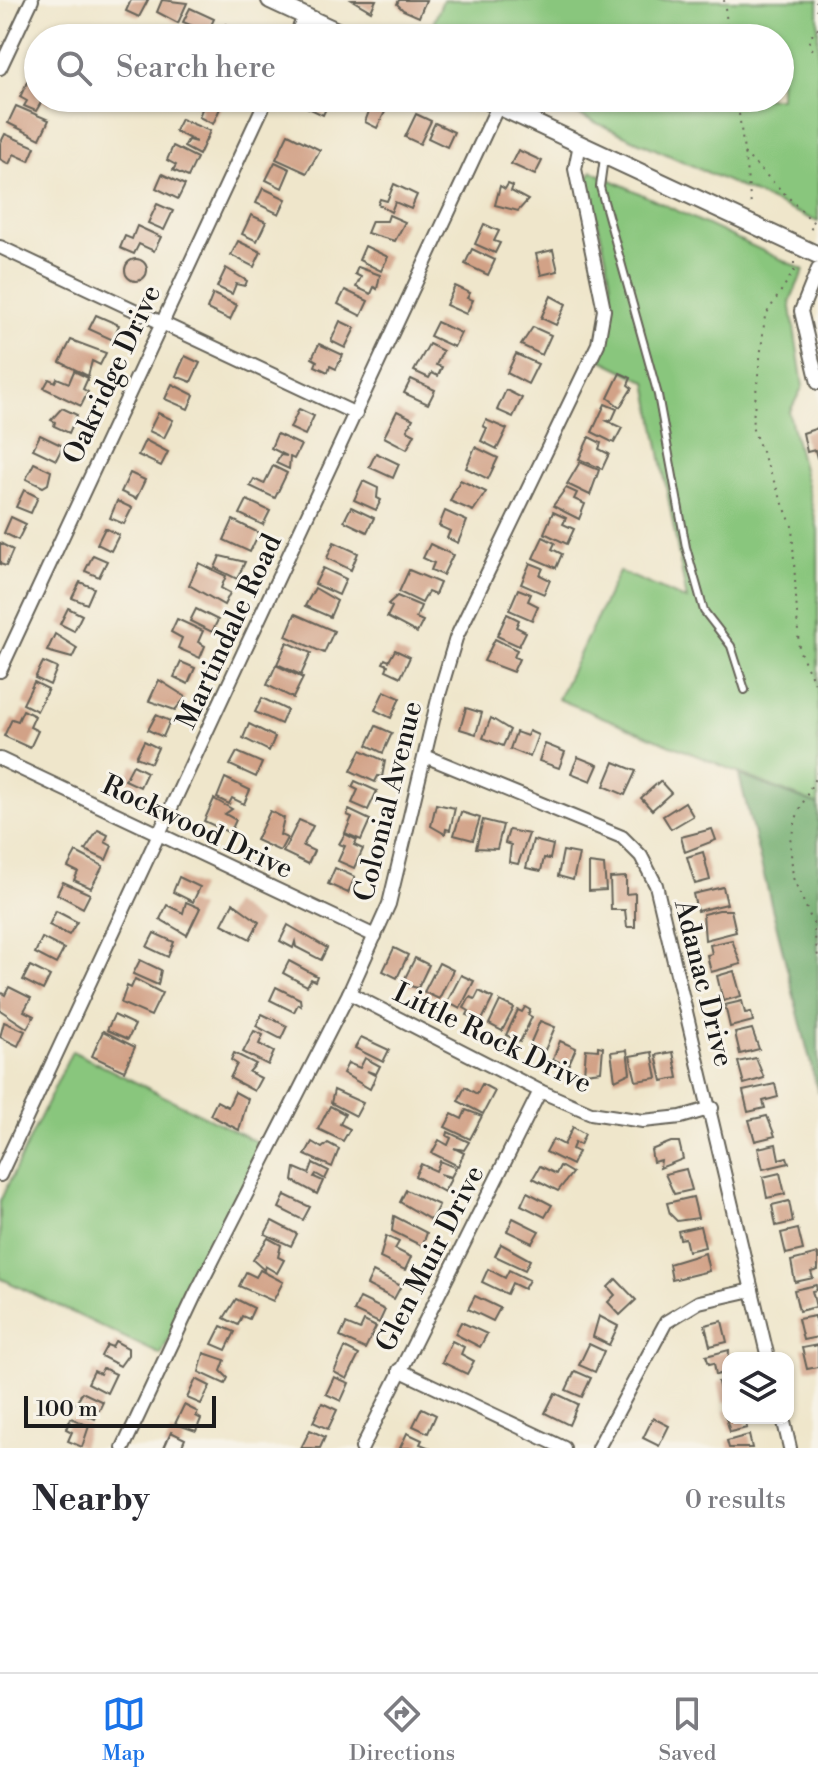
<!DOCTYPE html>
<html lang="en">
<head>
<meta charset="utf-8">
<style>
	:root { --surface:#fff; --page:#f2f2f3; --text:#2b2b33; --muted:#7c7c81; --line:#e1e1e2; --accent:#1a73e8 }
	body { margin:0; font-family:"Libre Bodoni",serif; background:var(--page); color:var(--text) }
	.controls { position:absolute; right:24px; bottom:24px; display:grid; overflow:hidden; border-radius:16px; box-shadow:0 2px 6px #0004 }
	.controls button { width:72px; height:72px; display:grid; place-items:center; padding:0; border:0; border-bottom:2px solid var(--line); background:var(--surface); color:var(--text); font:40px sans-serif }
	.scale { position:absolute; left:24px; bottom:20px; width:192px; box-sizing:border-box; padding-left:8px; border:4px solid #1c1c1c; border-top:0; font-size:22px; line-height:28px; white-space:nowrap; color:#1c1c1c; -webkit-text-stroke:6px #f7f3e8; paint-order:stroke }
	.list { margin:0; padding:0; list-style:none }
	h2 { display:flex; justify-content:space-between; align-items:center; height:104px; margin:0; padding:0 32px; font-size:34px }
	h2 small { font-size:26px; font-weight:400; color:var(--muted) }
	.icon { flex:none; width:44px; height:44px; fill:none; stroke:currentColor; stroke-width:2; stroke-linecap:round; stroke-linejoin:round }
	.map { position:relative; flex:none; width:818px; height:1448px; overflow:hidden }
	.search { position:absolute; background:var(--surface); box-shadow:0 2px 6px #0004; left:24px; right:24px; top:24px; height:88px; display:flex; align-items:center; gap:20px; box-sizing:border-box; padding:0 28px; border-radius:44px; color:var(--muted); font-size:30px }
	.sheet { height:224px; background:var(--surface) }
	nav { display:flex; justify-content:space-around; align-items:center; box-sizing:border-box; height:112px; border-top:2px solid var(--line); background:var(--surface); font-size:22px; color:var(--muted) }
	nav a { display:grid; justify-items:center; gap:4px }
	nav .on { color:var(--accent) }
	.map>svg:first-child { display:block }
	.green { fill:#89c67d; stroke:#52714c; stroke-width:2 }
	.forest { fill:#6eab6c; stroke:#456444; stroke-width:2 }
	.building { fill:#d2a287 }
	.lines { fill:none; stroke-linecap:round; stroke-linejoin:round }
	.service-casing { stroke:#666359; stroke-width:10 }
	.minor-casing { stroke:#666359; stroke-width:16 }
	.tertiary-casing { stroke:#666359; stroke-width:20 }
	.path { stroke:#666359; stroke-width:2; stroke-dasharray:2 6; stroke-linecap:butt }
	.service { stroke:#fff; stroke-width:6 }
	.minor { stroke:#fff; stroke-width:12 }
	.tertiary { stroke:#fff; stroke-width:16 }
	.labels { text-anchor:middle; stroke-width:6; stroke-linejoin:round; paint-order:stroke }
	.street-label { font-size:28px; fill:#1c1c1c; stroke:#f7f3e8 }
</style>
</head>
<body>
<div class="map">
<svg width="818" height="1448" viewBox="0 0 818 1448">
	<rect width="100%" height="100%" fill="#f7f3e8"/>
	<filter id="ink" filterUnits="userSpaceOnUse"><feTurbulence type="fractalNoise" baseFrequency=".0125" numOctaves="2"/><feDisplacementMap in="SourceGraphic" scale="16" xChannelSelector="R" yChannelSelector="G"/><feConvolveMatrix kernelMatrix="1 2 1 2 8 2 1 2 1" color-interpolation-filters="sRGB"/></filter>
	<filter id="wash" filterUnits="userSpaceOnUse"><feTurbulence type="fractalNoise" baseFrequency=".006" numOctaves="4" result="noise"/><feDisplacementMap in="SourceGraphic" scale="32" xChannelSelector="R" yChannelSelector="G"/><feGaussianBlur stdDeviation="1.8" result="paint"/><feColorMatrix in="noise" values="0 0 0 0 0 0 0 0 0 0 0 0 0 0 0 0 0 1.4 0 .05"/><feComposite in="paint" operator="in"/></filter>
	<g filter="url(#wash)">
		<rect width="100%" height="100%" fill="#efe6cb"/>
		<g class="green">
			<path d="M443 0H818V222L541 98H780V38H427Z"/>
			<path d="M592 171 804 270 790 301 803 386 789 413 818 530V805L558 699 619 571 687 600 647 382 600 359C628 304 600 238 587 181Z"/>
			<path d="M72 1051 263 1145 161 1355 0 1278V1201Z"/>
		</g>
		<path class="forest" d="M739 775 818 805V1093Z"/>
		<g id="blocks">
			<g class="building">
				<path d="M131 0H148L139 17 126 11Z"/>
				<path d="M162 0 187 3 178 23 157 12Z"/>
				<path d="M352 0H376L371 11Z"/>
				<path d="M399 0H426L419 17 403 10 397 4Z"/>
				<path d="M190 8 214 19 205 38 188 35 193 26 183 22Z"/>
				<path d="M226 24 240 32 237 38H219Z"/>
				<path d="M58 27 82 38H52Z"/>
				<path d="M29 78 38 82V98H53L50 104 42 101 36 111 24 106 27 101 20 97Z"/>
				<path d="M200 98 222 104 213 124 199 117 202 109 196 106Z"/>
				<path d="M303 98H331L323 115 300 104Z"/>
				<path d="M374 98H390V102L377 128 365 122Z"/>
				<path d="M16 106 49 120 40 139 8 123Z"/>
				<path d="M416 114 431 121 420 144 405 137Z"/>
				<path d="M181 119 210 131 199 155 184 147 188 140 196 142 175 131Z"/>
				<path d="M435 123 454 132 447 147 428 138Z"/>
				<path d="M5 134 35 147 29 161 14 154 9 164 0 159V144Z"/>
				<path d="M288 134 320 150 307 173 276 159Z"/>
				<path d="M173 146 197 158 188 177 173 170 176 165 167 160Z"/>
				<path d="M518 150 542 161 535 175 511 164Z"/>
				<path d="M275 162 290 169 282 188 266 180Z"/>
				<path d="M162 174 185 185 178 199 156 188Z"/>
				<path d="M394 184 417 195 411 209 395 202 391 212 378 204 380 199 387 201Z"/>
				<path d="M508 184 513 186 511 191 528 200 518 211 495 205 500 186 505 189Z"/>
				<path d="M263 188 286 199 279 214 256 203Z"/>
				<path d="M157 204 173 211 164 230 148 223Z"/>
				<path d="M251 215 266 222 257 241 242 234Z"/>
				<path d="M389 215 405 222 395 241 367 233 372 221H387Z"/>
				<path d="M484 224 499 231 494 241 500 243 495 253 475 244Z"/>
				<path d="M137 226 161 237 154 251 139 244 134 254 120 248 125 236 132 239Z"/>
				<path d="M238 241 261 252 254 267 231 255Z"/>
				<path d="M365 246 388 257 381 271 359 260Z"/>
				<path d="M472 249 495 260 488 275 465 264Z"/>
				<path d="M553 250 558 271 541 275 536 254Z"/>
				<circle cx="136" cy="270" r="11"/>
				<path d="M358 267 380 275 377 289 374 287 371 294 356 287 361 277 355 274Z"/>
				<path d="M226 268 247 281 245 286 236 284 232 294 217 287Z"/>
				<path d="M455 286 470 293 467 298 473 300 466 314 446 305Z"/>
				<path d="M345 290 368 301 361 316 338 304Z"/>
				<path d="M213 294 237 305 230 320 207 309Z"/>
				<path d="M551 296 566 304 556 325 541 318Z"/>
				<path d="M96 315 119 325 113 340 89 329Z"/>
				<path d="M340 321 355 328 345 348 331 341Z"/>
				<path d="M437 322 461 333 454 347 430 336Z"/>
				<path d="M533 327 551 335 542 355 521 345Z"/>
				<path d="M71 340 106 353 100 365 92 361 88 376 60 362Z"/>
				<path d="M319 344 343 355 336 369 330 366 328 372 315 366 317 361 312 358Z"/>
				<path d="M429 344 443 351 436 365 442 367 438 376 432 373 429 378 414 371Z"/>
				<path d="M516 354 538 364 528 384 507 373Z"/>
				<path d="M185 356 200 363 191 382 176 376Z"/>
				<path d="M74 371 88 378 83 389 88 392 81 406 44 388 49 379 55 382 57 378 69 383Z"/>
				<path d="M620 373 631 378 628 385 632 388 620 407 608 398Z"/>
				<path d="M411 379 435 390 428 404 404 393Z"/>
				<path d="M172 384 194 395 188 409 165 399Z"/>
				<path d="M506 390 522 398 513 417 497 410Z"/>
				<path d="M605 404 617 409 612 420 607 421 622 428 614 443 592 432Z"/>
				<path d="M62 408 77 415 69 433 54 426 55 422 51 420Z"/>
				<path d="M299 409 314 416 305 435 290 428Z"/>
				<path d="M397 411 413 419 407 430 415 434 407 449 384 437Z"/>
				<path d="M158 413 173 420 164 438 149 431Z"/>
				<path d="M486 420 507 429 497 449 481 441 487 428 483 426Z"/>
				<path d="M818 428V458H817L815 450 807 452 803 433Z"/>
				<path d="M277 434 301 445 294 459 290 457 289 469 276 463 280 455 287 456 271 448Z"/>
				<path d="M40 435 63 446 56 460 33 449Z"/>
				<path d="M589 437 601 443 599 449 609 454 602 469 579 459Z"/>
				<path d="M145 440 168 452 161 466 138 455Z"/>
				<path d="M475 447 498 458 488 479 466 468Z"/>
				<path d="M376 453 399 464 393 478 369 467Z"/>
				<path d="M580 462 599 470 590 495 567 484Z"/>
				<path d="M34 463 51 471 48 484 43 487 26 479Z"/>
				<path d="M273 466 287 473 275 498 250 486 254 479 264 484Z"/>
				<path d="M130 473 145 480 136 499 121 492Z"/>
				<path d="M460 480 486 492 473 511 450 501Z"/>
				<path d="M363 481 378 488 377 498 381 500 376 510 354 500Z"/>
				<path d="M566 488 577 493 574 499 585 504 579 519 553 506Z"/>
				<path d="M24 490 38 497 31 513 16 507Z"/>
				<path d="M247 500 270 511 263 525 240 514Z"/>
				<path d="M117 501 132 508 124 524 110 518Z"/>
				<path d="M351 507 374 518 367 532 344 521Z"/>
				<path d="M445 511 467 521 458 543 447 538 450 531 439 526Z"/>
				<path d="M553 512 566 518 563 524 574 529 567 544 544 533Z"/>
				<path d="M11 517 26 524 18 540 4 533Z"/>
				<path d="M233 520 259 533 250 552 224 540Z"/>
				<path d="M105 528 119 535 111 551 97 544Z"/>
				<path d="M543 537 555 543 552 549 562 554 556 568 533 558Z"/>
				<path d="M334 542 358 553 351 570 327 558Z"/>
				<path d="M0 543 13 550 6 566 0 564Z"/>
				<path d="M430 544 453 555 443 575 431 570 434 563 423 558Z"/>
				<path d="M93 555 107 561 99 577 85 571Z"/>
				<path d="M220 556 245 562 237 579 215 568Z"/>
				<path d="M199 563 226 576 221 588 230 593 224 605 189 585Z"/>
				<path d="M530 563 543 568 540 575 550 580 544 594 521 584Z"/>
				<path d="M323 568 346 579 339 595 315 584Z"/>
				<path d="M409 570 440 583 435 595 428 592 422 603 399 592Z"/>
				<path d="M80 582 94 588 87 604 72 598Z"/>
				<path d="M315 588 337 601 330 617 305 606Z"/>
				<path d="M518 589 531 594 528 601 538 606 532 620 509 610Z"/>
				<path d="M397 596 421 606 416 618 423 621 417 633 387 617 392 607 388 604Z"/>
				<path d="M68 608 82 615 74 631 60 624Z"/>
				<path d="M196 609 218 620 212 632 190 621Z"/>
				<path d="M295 614 334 631 324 653 286 636Z"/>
				<path d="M507 614 519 620 516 627 526 632 519 646 497 636Z"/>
				<path d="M177 619 203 631 198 642 205 646 200 658 178 648 182 638 171 632Z"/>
				<path d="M55 634 77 648 72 658 47 651Z"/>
				<path d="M495 639 517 650 514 657 519 659 513 672 484 661Z"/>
				<path d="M287 642 311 653 301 675 277 664Z"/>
				<path d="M395 650 410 657 401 677 386 670 388 665 383 663 385 659 389 661Z"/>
				<path d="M43 662 57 668 50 685 35 678Z"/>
				<path d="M181 662 195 668 188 684 174 677Z"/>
				<path d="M276 665 303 678 293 698 267 685Z"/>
				<path d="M159 680 186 697 175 710 149 701Z"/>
				<path d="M34 682 48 689 37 711 23 704Z"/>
				<path d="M384 691 400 698 391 718 375 710Z"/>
				<path d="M262 698 287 710 281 724 255 712Z"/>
				<path d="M466 708 482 713 476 734 460 729Z"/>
				<path d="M23 710 35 716 30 727 38 731 30 748 4 736 12 719 18 721Z"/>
				<path d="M156 715 170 721 163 737 148 730Z"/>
				<path d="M491 718 510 730 503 746 483 738Z"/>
				<path d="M249 724 275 737 269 751 243 738Z"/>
				<path d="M376 726 392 733 383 753 367 745Z"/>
				<path d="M529 731 538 735 530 757 510 749 516 732 527 736Z"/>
				<path d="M144 741 158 748 151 763 136 757Z"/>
				<path d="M545 744 565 752 559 768 539 761Z"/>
				<path d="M361 750 385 761 382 777 378 776 375 782 351 771Z"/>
				<path d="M237 752 262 763 256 777 230 765Z"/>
				<path d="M578 757 598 765 591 781 571 773Z"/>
				<path d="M614 762 636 771 625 795 604 786Z"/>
				<path d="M133 765 147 772 140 787 125 780Z"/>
				<path d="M225 778 250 790 244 804 232 798 229 804 217 798Z"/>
				<path d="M355 781 377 791 368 810 352 803 358 790 352 787Z"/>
				<path d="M660 781 671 793 652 810 641 798Z"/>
				<path d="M214 799 232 809 225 814 236 820 230 833 204 821Z"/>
				<path d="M685 802 693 816 671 829 663 816Z"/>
				<path d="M436 804 455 808 450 830 446 829 445 834 431 826Z"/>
				<path d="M349 810 370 820 361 840 345 833 352 817 347 815Z"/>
				<path d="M270 811 284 818 280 835 287 838 280 851 256 840Z"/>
				<path d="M461 812 480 818 473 840 454 835Z"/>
				<path d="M299 820 313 826 303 846 314 851 308 864 283 852Z"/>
				<path d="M483 820 503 825 497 849 476 848Z"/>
				<path d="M712 829 716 840 685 852 681 837Z"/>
				<path d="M98 830 108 835 105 842 112 846 106 860 85 850Z"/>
				<path d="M509 830 529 834 518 864 509 862 511 845 505 843Z"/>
				<path d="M345 834 357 840 354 845 363 849 354 868 338 861 345 846 339 844Z"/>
				<path d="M533 840 553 845 550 859 544 858 541 871 526 868Z"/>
				<path d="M563 851 579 854 573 880 558 876Z"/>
				<path d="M76 852 103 866 91 888 74 880 78 872 68 867Z"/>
				<path d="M703 852 710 880 695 884 687 857Z"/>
				<path d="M589 863 604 865 606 890 589 891Z"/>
				<path d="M335 868 355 877 348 893 328 884Z"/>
				<path d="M179 877 200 887 193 902 173 892Z"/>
				<path d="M626 877V894L635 893V927H627L625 910H611L610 878Z"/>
				<path d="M63 882 90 894 83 908 57 894Z"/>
				<path d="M723 887 727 904 697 911 693 894Z"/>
				<path d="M186 902 200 908 187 935 160 919 167 905 183 913Z"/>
				<path d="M233 903 259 922 250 939 222 924Z"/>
				<path d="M719 910H731L736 932 705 940 703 914Z"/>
				<path d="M56 911 77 922 69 935 49 925Z"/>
				<path d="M288 925 327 948 321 960 296 947 295 942 293 948 280 941Z"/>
				<path d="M154 933 174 942 168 957 147 947Z"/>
				<path d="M42 938 64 949 56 964 35 953Z"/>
				<path d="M732 940 741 964 711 972 707 955 712 954 710 945Z"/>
				<path d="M394 948 408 955 397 978 383 971Z"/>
				<path d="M415 958 429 965 418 988 402 984Z"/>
				<path d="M140 960 161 970 158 985 133 974Z"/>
				<path d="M289 961 317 976 315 981 311 979 307 986 283 973Z"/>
				<path d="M439 963 453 970 439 999 424 992Z"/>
				<path d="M30 966 50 976 43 990 23 980Z"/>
				<path d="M734 971 741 996 723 1001 717 976Z"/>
				<path d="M461 975 474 981 460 1009 447 1002Z"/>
				<path d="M135 979 162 993 151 1016 121 1003 127 986 131 988Z"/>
				<path d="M9 987 31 998 24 1011 34 1016 27 1028 0 1010V992L5 995Z"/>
				<path d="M276 987 300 999 301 1006 298 1004 294 1012 270 1000Z"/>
				<path d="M479 991 493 998 482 1020 467 1015 469 1011 464 1008 470 997 475 999Z"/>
				<path d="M500 1001 514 1008 502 1031 489 1024Z"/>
				<path d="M742 1001 745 1013 751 1012 753 1021 730 1027 725 1005Z"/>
				<path d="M525 1007 530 1010 528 1015 532 1017 520 1042 506 1035 518 1010 522 1012Z"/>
				<path d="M262 1014 287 1026 281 1039 256 1026Z"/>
				<path d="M114 1015 135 1025 128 1039 107 1030Z"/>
				<path d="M540 1021 555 1027 545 1050 530 1044Z"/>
				<path d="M4 1022 25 1031 18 1046 0 1037Z"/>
				<path d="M752 1029 759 1049 740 1054 735 1033Z"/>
				<path d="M103 1031 135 1047 124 1071 92 1056Z"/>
				<path d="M254 1031 263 1035 259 1044 274 1052 268 1065 243 1052Z"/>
				<path d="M361 1037 389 1050 383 1062 355 1048Z"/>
				<path d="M560 1041 576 1048 568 1066 553 1059Z"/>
				<path d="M598 1046 603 1047 601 1071 584 1073 586 1049 598 1050Z"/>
				<path d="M627 1050 630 1073 615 1080 611 1052Z"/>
				<path d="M652 1052 657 1078 636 1081 630 1056Z"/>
				<path d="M673 1052 678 1078 662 1081 656 1055Z"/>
				<path d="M234 1053 256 1064 249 1072 261 1078 254 1091 230 1078 237 1064 231 1060Z"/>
				<path d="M365 1058 380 1066 376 1074 367 1071 376 1076 370 1089 343 1073 348 1063 360 1068Z"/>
				<path d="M756 1058 764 1078 744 1084 738 1062Z"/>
				<path d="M482 1084 495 1091 483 1114 458 1101 465 1087 477 1094Z"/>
				<path d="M775 1084 778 1097 763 1101 765 1108 748 1112 743 1091Z"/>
				<path d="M334 1090 363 1103 356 1116 331 1103Z"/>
				<path d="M235 1092 248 1099 239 1130 210 1115 217 1101 228 1107Z"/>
				<path d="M330 1106 345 1114 340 1124 350 1129 343 1141 318 1129Z"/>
				<path d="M466 1110 482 1116 470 1139 445 1127 452 1114 462 1119Z"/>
				<path d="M767 1116 775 1136 755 1141 749 1120Z"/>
				<path d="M573 1127 585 1134 580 1145 575 1142 572 1149 578 1152 572 1165 546 1152 553 1139 564 1145Z"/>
				<path d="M448 1132 469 1142 464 1150 454 1148 464 1153 458 1166 432 1153 439 1140 448 1145 451 1138 447 1136Z"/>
				<path d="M312 1142 322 1148 328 1143 339 1149 332 1167 305 1155Z"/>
				<path d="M671 1142H679L683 1159 660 1168 661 1160 653 1162 651 1150Z"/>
				<path d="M776 1144 779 1159 787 1157 789 1163 763 1169 758 1148Z"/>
				<path d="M440 1161 456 1168 451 1177 440 1174 451 1179 444 1192 415 1176 421 1164 436 1171Z"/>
				<path d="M313 1163 329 1171 325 1179 316 1174 314 1177 323 1181 317 1194 293 1181 295 1168 309 1174Z"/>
				<path d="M540 1166 556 1174 560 1166 572 1173 558 1191 533 1178Z"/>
				<path d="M686 1169 692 1190 674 1194 665 1174Z"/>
				<path d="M780 1173 785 1194 767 1198 763 1177Z"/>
				<path d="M406 1190 439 1205 431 1220 400 1202Z"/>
				<path d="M527 1192 552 1205 545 1217 521 1205Z"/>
				<path d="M285 1195 310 1207 303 1220 279 1208Z"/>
				<path d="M693 1197 698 1218 677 1221 670 1214 667 1203Z"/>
				<path d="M789 1201 793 1222 776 1226 772 1205Z"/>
				<path d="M394 1216 427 1233 422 1246 392 1231Z"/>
				<path d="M513 1218 539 1231 532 1243 507 1231Z"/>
				<path d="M272 1221 297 1234 291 1246 265 1234Z"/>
				<path d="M700 1226 705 1247 688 1251 685 1238 680 1239 678 1231Z"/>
				<path d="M798 1229 803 1250 786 1254 781 1233Z"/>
				<path d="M386 1236 399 1242 395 1249 411 1257 405 1270 380 1258Z"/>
				<path d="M268 1238 281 1245 278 1257 284 1260 277 1273 265 1266 264 1270 253 1260Z"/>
				<path d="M501 1244 530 1260 525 1270 495 1256Z"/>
				<path d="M705 1253 709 1271 672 1280 669 1264Z"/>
				<path d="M818 1254V1270L811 1272 813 1278 795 1282 791 1261Z"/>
				<path d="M488 1269 505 1278 509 1270 529 1280 524 1289 512 1283 507 1294 482 1282Z"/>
				<path d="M260 1270 283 1282 273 1301 239 1286 246 1272 256 1277Z"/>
				<path d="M373 1272 401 1286 394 1299 367 1285Z"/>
				<path d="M616 1279 636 1300 620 1315 608 1302 615 1295 608 1287Z"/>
				<path d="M816 1285 817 1290 812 1291 816 1307 799 1311 794 1290Z"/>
				<path d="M475 1296 500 1308 493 1321 468 1309Z"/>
				<path d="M360 1298 385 1310 379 1323 354 1311Z"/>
				<path d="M236 1299 254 1308 249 1319 242 1316 238 1325 224 1318Z"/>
				<path d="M599 1316 618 1326 609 1345 593 1337Z"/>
				<path d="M815 1316 818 1337 803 1340 798 1319Z"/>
				<path d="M364 1321 376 1327 365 1349 340 1337 346 1324 360 1330Z"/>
				<path d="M722 1321 727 1342 710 1346 705 1325Z"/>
				<path d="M461 1322 487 1334 480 1347 455 1334Z"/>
				<path d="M221 1326 235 1332 226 1350 212 1344Z"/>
				<path d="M115 1341 128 1348V1355L120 1366 101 1356 107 1345 112 1347Z"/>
				<path d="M452 1341 464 1347 461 1354 474 1361 467 1374 442 1362Z"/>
				<path d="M589 1344 604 1351 595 1372 579 1365Z"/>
				<path d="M818 1345V1367L807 1369 802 1348Z"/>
				<path d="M345 1348 359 1355 347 1379 334 1372Z"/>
				<path d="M729 1350 728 1372 716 1375 714 1363 709 1364 706 1356Z"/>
				<path d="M204 1353 225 1360 221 1371 228 1378 225 1384 199 1372Z"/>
				<path d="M103 1368 116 1374 107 1393 88 1383 94 1371 100 1374Z"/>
				<path d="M575 1371 591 1378 582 1397 566 1390Z"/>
				<path d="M334 1377 349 1383 341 1401 326 1394Z"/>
				<path d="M196 1379 210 1386 201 1404 187 1398Z"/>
				<path d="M728 1380V1402L723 1403 718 1382Z"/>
				<path d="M82 1392 103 1402 95 1419 81 1413 83 1408 76 1404Z"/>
				<path d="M555 1393 578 1404 569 1425 545 1413Z"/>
				<path d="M322 1403 337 1410 328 1429 313 1422Z"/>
				<path d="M184 1405 198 1412 196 1416 201 1419 196 1431 175 1424Z"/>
				<path d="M422 1408 436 1415 428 1433 413 1426Z"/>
				<path d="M728 1410V1418H745L747 1428 730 1432 724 1411Z"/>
				<path d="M71 1418 89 1426 82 1447 68 1441 72 1432 66 1429Z"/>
				<path d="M653 1418 669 1426 659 1446 643 1438Z"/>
				<path d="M310 1430 325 1437 320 1448H301Z"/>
				<path d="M171 1432 185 1439 181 1448H164Z"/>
				<path d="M407 1433 422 1440 420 1444 430 1448H400Z"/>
				<path d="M749 1435 752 1448H729L727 1441Z"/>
			</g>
		</g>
	</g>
	<g filter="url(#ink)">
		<use href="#blocks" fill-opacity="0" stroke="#666359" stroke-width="2"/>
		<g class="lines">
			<g class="service-casing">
				<path id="service" d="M604 158 600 187 658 395 686 547 704 611 731 646 745 690"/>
			</g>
			<g class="minor-casing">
				<g id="minor">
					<path d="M294 38 305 16"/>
					<path d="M0 68 32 0"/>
					<path d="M0 247 356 414"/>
					<path d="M818 269 801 311 818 383"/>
					<path d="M0 671 267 98"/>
					<path d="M425 756 622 837 641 856 656 885 768 1358"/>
					<path d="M0 759 375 936"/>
					<path d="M349 993 540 1091 591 1113 643 1121 681 1117 712 1108"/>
					<path d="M0 1175 498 106"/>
					<path d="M399 1370 564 1448"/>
					<path d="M783 1418 790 1448"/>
					<path d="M123 1448 195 1295 349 993 389 904 439 695 456 638 598 344 604 310 575 169 580 144"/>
					<path d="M362 1448 540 1091"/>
					<path d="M598 1448 666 1322 699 1302 752 1290"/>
				</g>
			</g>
			<g class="tertiary-casing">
				<g id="tertiary">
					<path d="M270 0 352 38"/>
					<path d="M481 98 818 255"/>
				</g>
			</g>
			<g class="path">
				<path d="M724 0 729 38"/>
				<path d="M816 0 818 15"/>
				<path d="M818 28 809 39 811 48 818 53"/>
				<path d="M737 98 751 205"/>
				<path d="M744 153 814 223 808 234"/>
				<path d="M794 262V271L765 316 752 427 792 526 799 650 818 690"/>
				<path d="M818 772 798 813 790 841 793 878 813 923 818 957"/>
			</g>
			<use href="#service" class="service"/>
			<use href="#minor" class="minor"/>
			<use href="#tertiary" class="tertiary"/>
		</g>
	</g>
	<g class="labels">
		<g class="street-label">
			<text transform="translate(111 374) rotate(-65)" y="10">Oakridge Drive</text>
			<text transform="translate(228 631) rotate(-65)" y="10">Martindale Road</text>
			<text transform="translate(387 801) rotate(-76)" y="10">Colonial Avenue</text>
			<text transform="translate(198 826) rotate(25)" y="10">Rockwood Drive</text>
			<text transform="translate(705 983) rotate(76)" y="10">Adanac Drive</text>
			<text transform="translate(493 1037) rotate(26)" y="10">Little Rock Drive</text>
			<text transform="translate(429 1258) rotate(-63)" y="10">Glen Muir Drive</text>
		</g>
	</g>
</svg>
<div class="controls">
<button><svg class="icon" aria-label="layers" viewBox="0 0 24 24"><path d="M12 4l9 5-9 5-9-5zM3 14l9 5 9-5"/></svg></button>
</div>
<div class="scale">100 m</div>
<div class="search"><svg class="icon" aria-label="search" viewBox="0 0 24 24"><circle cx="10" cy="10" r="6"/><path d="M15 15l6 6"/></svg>Search here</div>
</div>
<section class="sheet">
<h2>Nearby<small>0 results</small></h2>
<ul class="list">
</ul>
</section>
<nav>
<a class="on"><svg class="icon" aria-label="map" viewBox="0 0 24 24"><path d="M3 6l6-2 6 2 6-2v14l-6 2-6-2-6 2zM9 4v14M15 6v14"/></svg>Map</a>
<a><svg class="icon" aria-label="directions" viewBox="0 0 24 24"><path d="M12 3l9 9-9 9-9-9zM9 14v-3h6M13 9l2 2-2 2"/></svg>Directions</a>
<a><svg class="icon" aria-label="saved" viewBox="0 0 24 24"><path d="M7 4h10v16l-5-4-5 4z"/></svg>Saved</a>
</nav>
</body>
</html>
